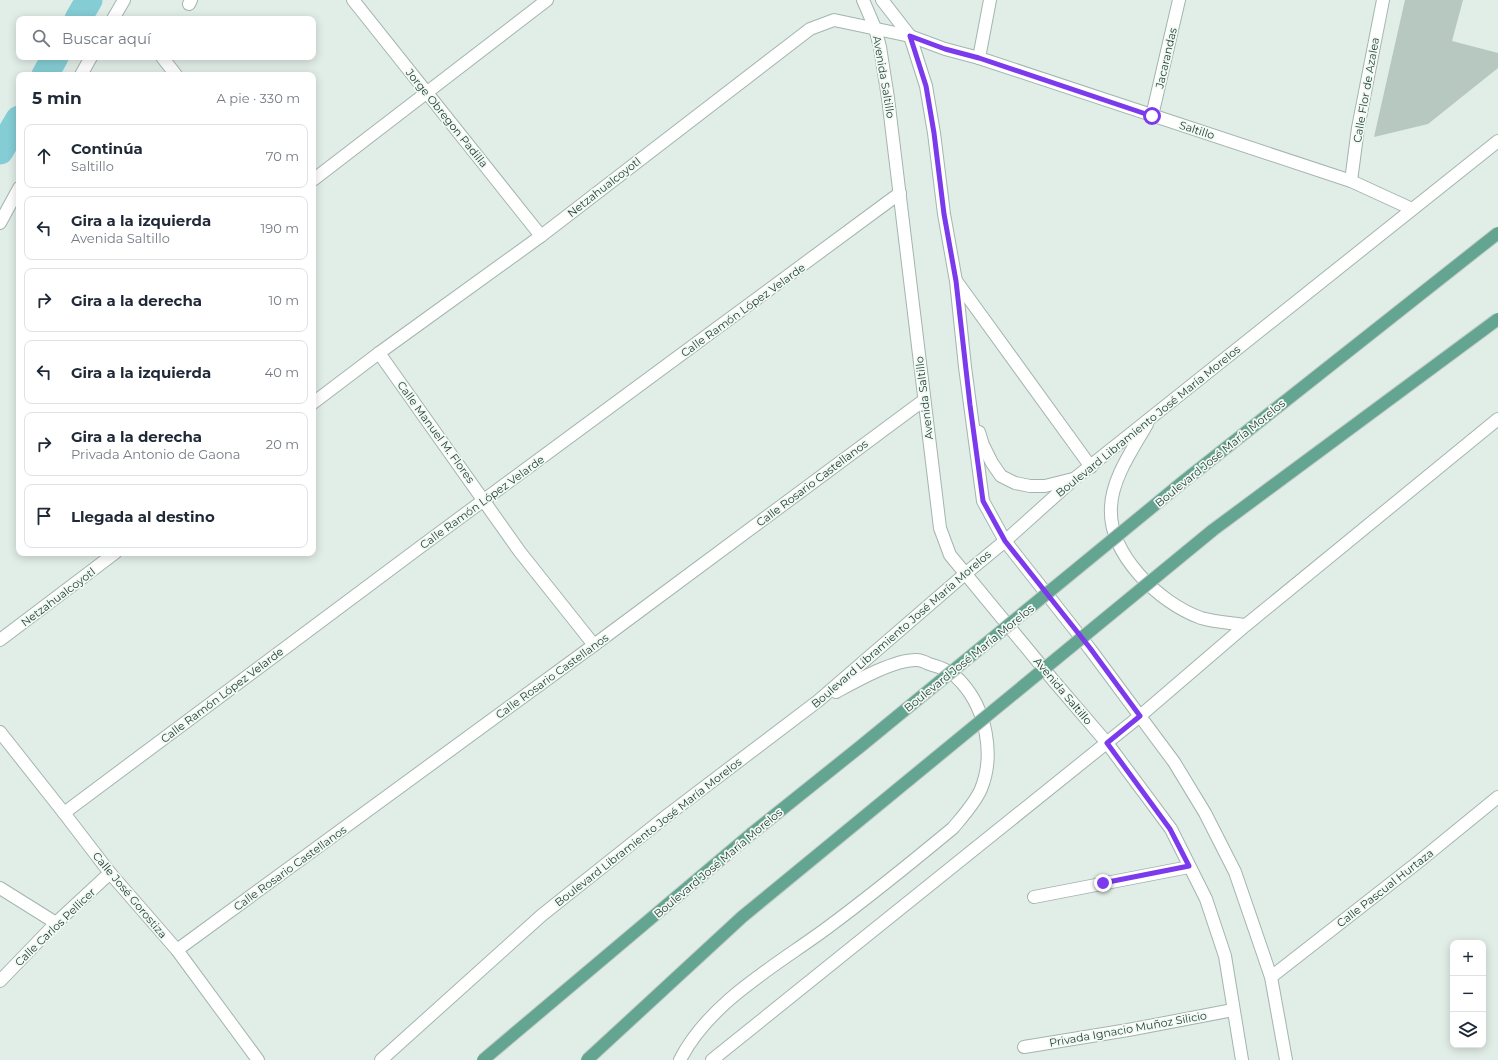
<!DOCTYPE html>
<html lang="es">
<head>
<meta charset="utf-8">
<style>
	:root { --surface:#fff; --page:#f2f2f3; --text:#1f2937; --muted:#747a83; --line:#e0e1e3 }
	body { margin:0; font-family:Montserrat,sans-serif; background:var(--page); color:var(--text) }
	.controls { position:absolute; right:12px; bottom:12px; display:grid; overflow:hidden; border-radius:8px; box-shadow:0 2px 10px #0003 }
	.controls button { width:36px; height:36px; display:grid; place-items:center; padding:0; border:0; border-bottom:1px solid var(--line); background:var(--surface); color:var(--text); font:20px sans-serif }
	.stop { position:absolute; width:12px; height:12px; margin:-9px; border:3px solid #7c3aed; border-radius:50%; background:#fff }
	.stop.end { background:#7c3aed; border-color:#fff; box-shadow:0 1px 4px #0008 }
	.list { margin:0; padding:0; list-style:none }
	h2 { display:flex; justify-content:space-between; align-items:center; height:52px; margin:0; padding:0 16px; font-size:17px }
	h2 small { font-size:13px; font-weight:400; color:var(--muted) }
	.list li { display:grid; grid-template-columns:26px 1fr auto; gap:12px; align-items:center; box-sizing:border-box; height:64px; margin:0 8px 8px; padding:0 8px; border:1px solid var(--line); border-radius:8px }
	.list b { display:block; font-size:15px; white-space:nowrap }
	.list p { margin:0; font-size:13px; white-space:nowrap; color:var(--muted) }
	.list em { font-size:13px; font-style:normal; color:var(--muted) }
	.icon { flex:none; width:22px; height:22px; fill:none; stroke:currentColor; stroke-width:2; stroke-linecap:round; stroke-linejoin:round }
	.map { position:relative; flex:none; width:1498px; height:1060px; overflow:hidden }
	.search { position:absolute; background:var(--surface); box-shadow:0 2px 10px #0003; left:16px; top:16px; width:300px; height:44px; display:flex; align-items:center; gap:10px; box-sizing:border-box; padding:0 14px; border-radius:8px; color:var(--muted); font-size:15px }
	.panel { position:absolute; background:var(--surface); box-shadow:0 2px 10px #0003; left:16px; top:72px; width:300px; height:484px; border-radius:8px }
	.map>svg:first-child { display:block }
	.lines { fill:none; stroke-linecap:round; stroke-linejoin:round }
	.canal { stroke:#85cdd5; stroke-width:27 }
	.building { fill:#b6c8c0 }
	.minor-casing { stroke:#a3b5ae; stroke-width:14 }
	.minor { stroke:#fff; stroke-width:12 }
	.major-bridge-casing { stroke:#c1c9c6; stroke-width:14; stroke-linecap:butt }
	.major-bridge { stroke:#63a591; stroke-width:12 }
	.route { stroke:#7c3aed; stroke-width:5 }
	.labels { text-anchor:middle; stroke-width:3.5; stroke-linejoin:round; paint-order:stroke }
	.street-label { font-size:11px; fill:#203f35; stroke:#f2f9f5 }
</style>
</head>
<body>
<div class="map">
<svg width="1498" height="1060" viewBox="0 0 1498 1060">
	<rect width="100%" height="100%" fill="#e1ede7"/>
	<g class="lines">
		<g class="canal">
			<path d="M78 19 89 0"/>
			<path d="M45 75 55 57"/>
			<path d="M0 151 19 119"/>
		</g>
	</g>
	<path class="building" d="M1405 0H1463L1452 41 1498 53V68L1428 124 1374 137Z"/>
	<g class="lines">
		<g class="minor-casing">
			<g id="minor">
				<path d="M353 0 541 236"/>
				<path d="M863 0 875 28 880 47 888 98 940 528 950 555 1053 680 1107 743 1171 829 1206 899 1225 956 1242 1060"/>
				<path d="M882 0 910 36 926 86 934 133 944 214 956 281 965 367 983 501 1005 541 1090 649 1174 762 1205 813 1235 872 1257 936 1271 977 1286 1060"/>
				<path d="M189 4 191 0"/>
				<path d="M113 19 124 0"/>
				<path d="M162 57 176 75"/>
				<path d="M979 58 990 0"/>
				<path d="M81 75 91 57"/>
				<path d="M1152 116 1179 0"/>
				<path d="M313 180 547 0"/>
				<path d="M1351 181 1358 128 1383 0"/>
				<path d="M0 223 19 188"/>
				<path d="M957 282 1091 467"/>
				<path d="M379 353 520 552 594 645"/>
				<path d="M313 403 379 353 541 236 810 29 834 20 910 36 945 49 979 58 1351 181 1412 209"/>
				<path d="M1147 424C1133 449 1112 478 1111 507 1108 554 1159 603 1201 618 1215 622 1232 623 1246 625"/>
				<path d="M979 432 983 445 992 463 1001 476 1015 483 1030 486H1045L1073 479"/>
				<path d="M0 640 115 553"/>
				<path d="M0 732 64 813 110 873 177 950 258 1060"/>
				<path d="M64 813 423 545 900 193"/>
				<path d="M0 888 56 923"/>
				<path d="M1034 897 1189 867"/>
				<path d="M177 950 594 645 924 400"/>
				<path d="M1271 977 1417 863 1498 797"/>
				<path d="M0 981 56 923 110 873"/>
				<path d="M1024 1047 1128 1030 1233 1010"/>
				<path d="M381 1060 542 915 669 814 818 701 965 574 1005 541 1074 479 1498 141"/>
				<path d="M680 1060C709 1002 777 965 827 928 870 896 912 862 953 828 963 816 975 803 981 789 995 755 986 710 962 683 954 673 941 667 929 664 925 662 921 660 917 660 895 659 856 681 836 692"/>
				<path d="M712 1060 1140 716 1246 625 1498 419"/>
			</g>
		</g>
		<use href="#minor" class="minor"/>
		<g class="major-bridge-casing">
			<g id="major-bridge">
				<path d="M483 1060 751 834 861 746 1184 481 1498 233"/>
				<path d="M587 1060 742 917 1213 530 1498 319"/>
			</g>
		</g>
		<use href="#major-bridge" class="major-bridge"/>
	</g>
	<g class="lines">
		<path class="route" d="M1103 883 1189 866 1170 829 1107 743 1140 716 1090 648 1005 541 983 501 970 405 956 281 944 214 934 133 926 86 910 36 945 49 979 58 1152 116"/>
	</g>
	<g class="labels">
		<g class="street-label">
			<text transform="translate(1166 58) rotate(-77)" y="4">Jacarandas</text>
			<text transform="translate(884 77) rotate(80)" y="4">Avenida Saltillo</text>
			<text transform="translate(1366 90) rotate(-80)" y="4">Calle Flor de Azalea</text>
			<text transform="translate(447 118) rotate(51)" y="4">Jorge Obregon Padilla</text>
			<text transform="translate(1197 130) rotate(18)" y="4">Saltillo</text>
			<text transform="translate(604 187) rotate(-38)" y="4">Netzahualcoyotl</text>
			<text transform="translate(743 310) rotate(-36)" y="4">Calle Ramón López Velarde</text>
			<text transform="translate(924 398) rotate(-97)" y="4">Avenida Saltillo</text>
			<text transform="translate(1148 421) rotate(-39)" y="4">Boulevard Libramiento José María Morelos</text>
			<text transform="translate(436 432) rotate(54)" y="4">Calle Manuel M. Flores</text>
			<text transform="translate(1220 453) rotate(-39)" y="4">Boulevard José María Morelos</text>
			<text transform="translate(812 483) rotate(-37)" y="4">Calle Rosario Castellanos</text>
			<text transform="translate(482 502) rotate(-36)" y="4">Calle Ramón López Velarde</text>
			<text transform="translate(58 597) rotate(-37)" y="4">Netzahualcoyotl</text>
			<text transform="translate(901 629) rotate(-41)" y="4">Boulevard Libramiento José María Morelos</text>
			<text transform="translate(969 658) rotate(-39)" y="4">Boulevard José María Morelos</text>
			<text transform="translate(552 676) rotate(-36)" y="4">Calle Rosario Castellanos</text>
			<text transform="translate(1063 691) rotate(50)" y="4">Avenida Saltillo</text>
			<text transform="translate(222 695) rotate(-37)" y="4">Calle Ramón López Velarde</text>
			<text transform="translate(648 832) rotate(-38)" y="4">Boulevard Libramiento José María Morelos</text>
			<text transform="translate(718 863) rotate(-40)" y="4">Boulevard José María Morelos</text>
			<text transform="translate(290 868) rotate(-36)" y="4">Calle Rosario Castellanos</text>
			<text transform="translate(1385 888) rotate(-38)" y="4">Calle Pascual Hurtaza</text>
			<text transform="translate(130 895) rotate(50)" y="4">Calle José Gorostiza</text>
			<text transform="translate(55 927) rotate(-44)" y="4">Calle Carlos Pellicer</text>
			<text transform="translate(1128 1029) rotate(-10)" y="4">Privada Ignacio Muñoz Silicio</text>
		</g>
	</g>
</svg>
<div class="controls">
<button>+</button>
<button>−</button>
<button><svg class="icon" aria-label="layers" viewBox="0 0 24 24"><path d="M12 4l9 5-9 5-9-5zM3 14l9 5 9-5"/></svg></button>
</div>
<div class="stop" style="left:1152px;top:116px"></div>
<div class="stop end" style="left:1103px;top:883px"></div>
<div class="search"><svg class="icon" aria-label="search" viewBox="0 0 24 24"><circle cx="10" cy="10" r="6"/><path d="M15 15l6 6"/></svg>Buscar aquí</div>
<section class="panel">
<h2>5 min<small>A pie · 330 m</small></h2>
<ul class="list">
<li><svg class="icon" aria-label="ahead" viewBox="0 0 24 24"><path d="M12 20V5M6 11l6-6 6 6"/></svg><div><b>Continúa</b><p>Saltillo</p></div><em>70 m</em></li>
<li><svg class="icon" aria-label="left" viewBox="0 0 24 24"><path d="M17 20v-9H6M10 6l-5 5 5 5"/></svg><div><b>Gira a la izquierda</b><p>Avenida Saltillo</p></div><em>190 m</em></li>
<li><svg class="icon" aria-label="right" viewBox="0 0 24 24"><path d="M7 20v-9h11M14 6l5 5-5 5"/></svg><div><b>Gira a la derecha</b></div><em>10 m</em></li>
<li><svg class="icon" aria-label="left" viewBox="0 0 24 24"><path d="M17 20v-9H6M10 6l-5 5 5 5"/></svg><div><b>Gira a la izquierda</b></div><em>40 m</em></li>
<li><svg class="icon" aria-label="right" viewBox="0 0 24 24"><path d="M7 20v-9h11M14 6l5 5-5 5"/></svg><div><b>Gira a la derecha</b><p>Privada Antonio de Gaona</p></div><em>20 m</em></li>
<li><svg class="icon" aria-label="arrive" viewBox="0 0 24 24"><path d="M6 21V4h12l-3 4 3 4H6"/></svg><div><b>Llegada al destino</b></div></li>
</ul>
</section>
</div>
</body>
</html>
